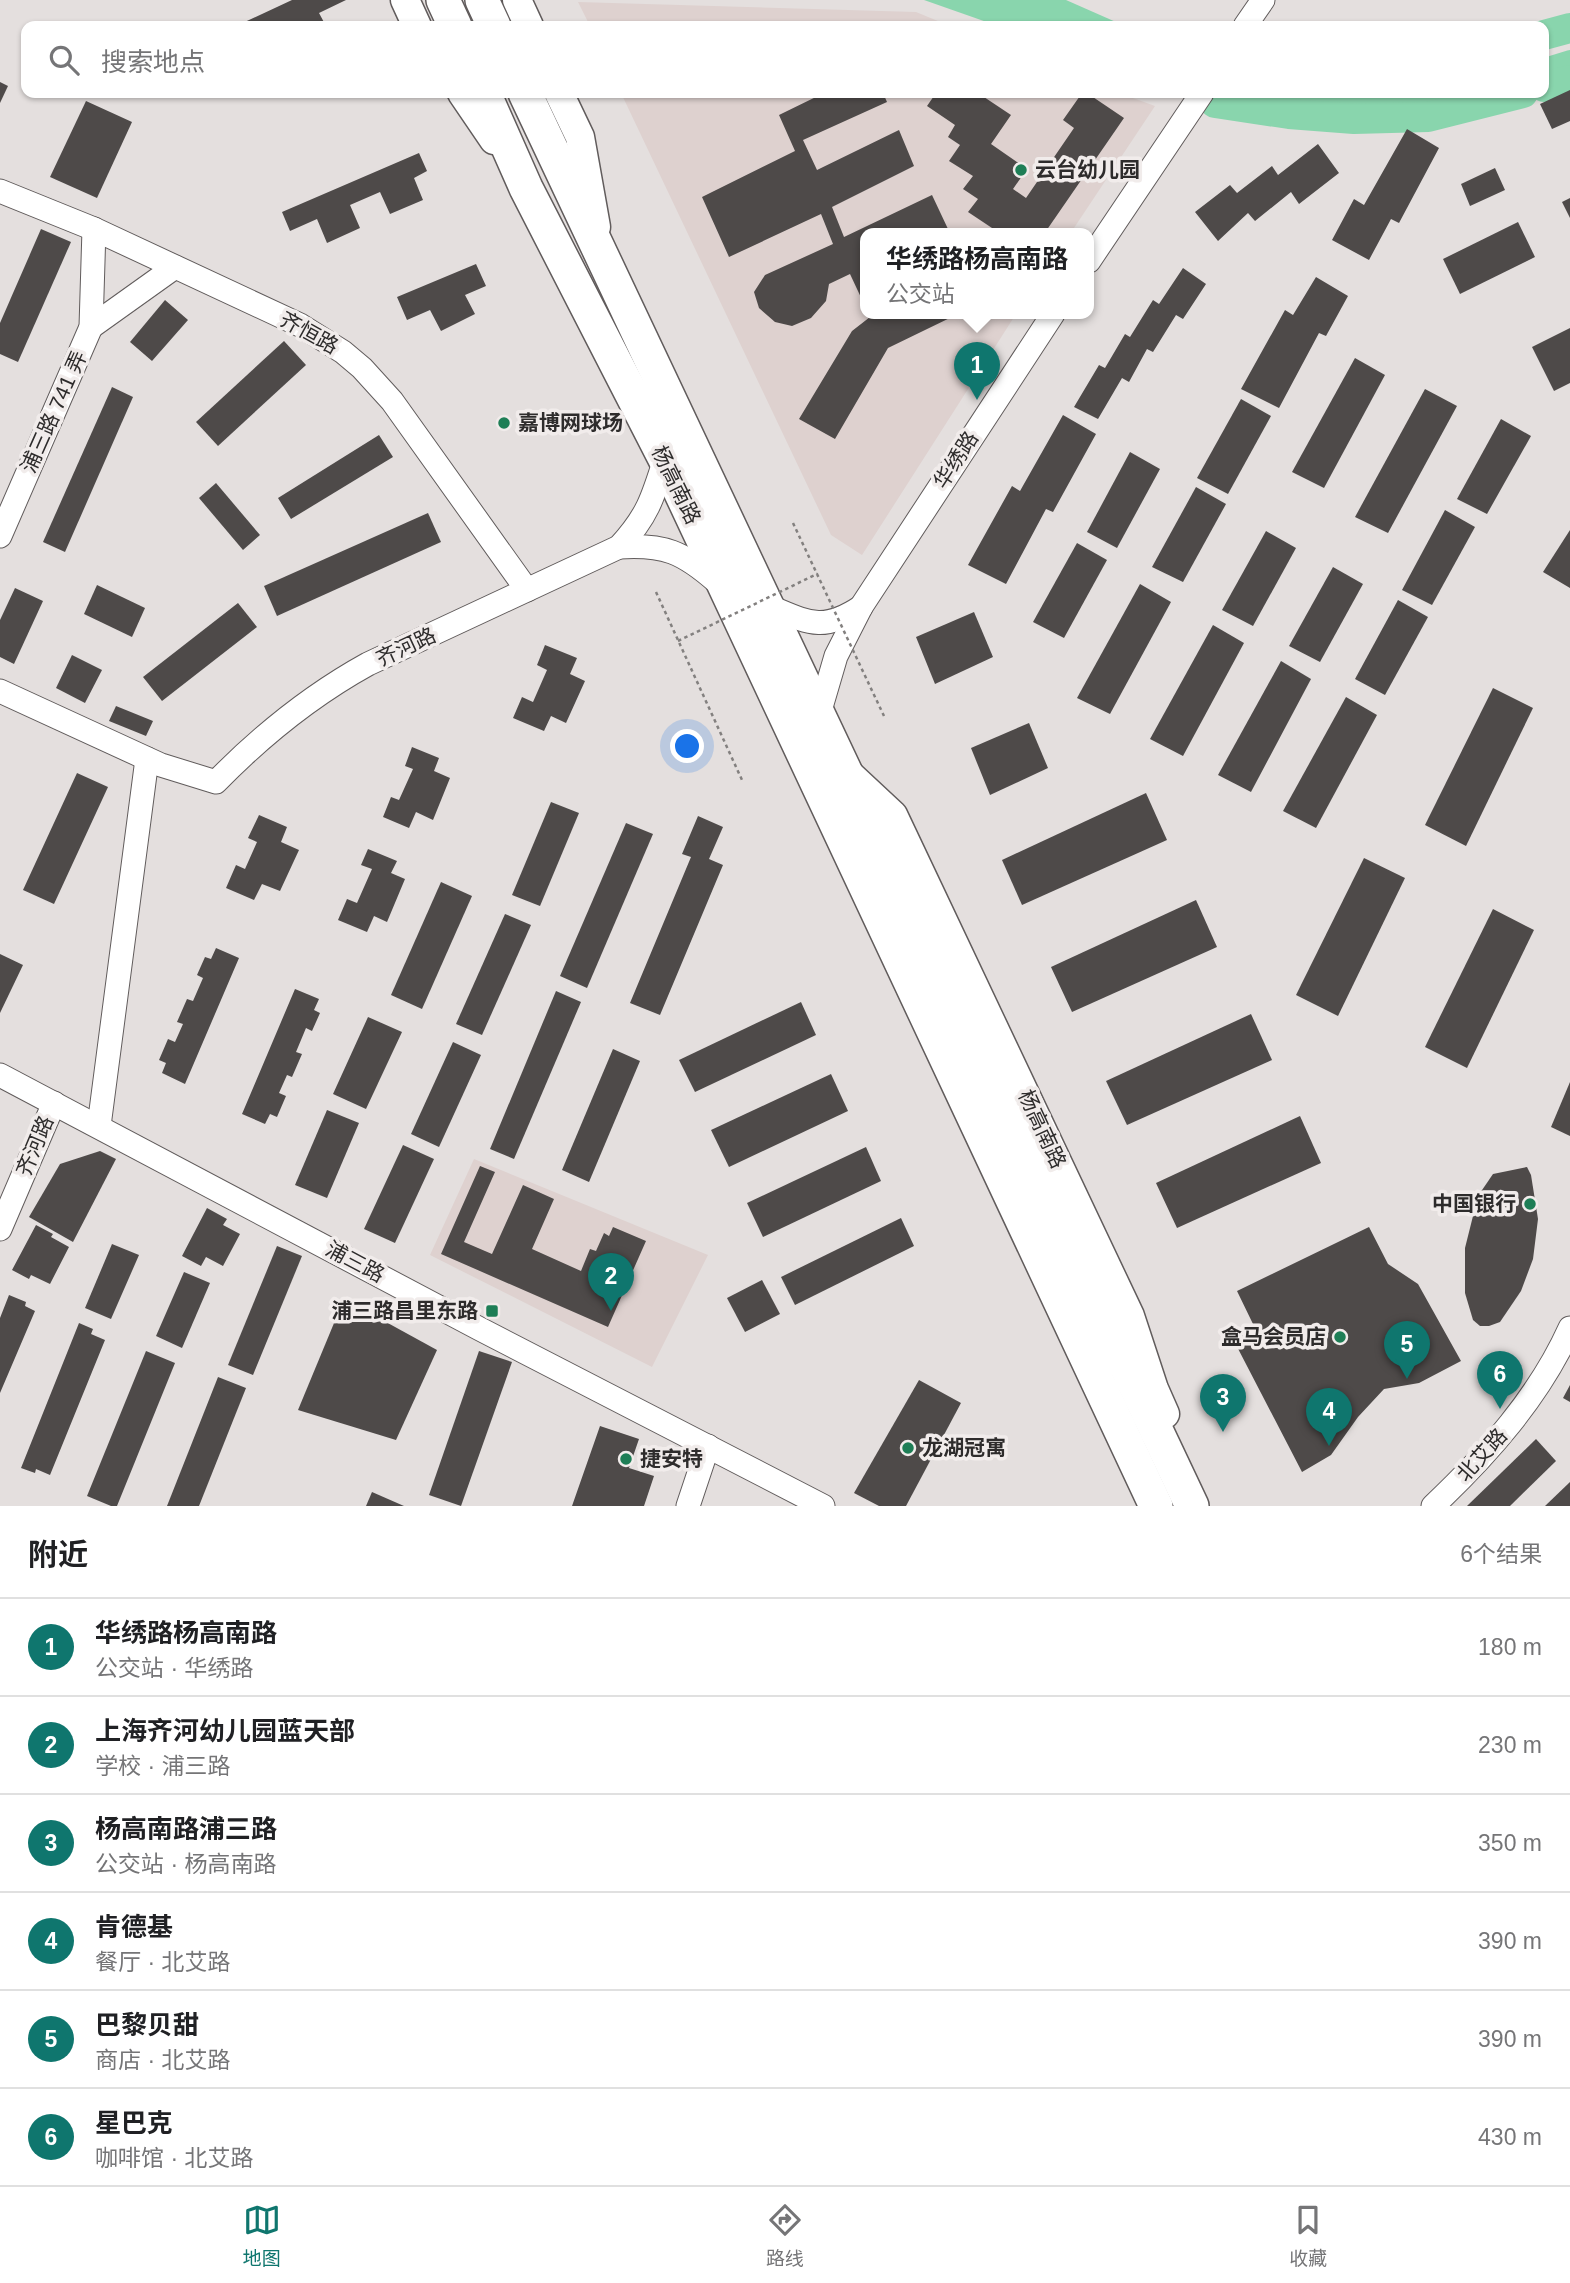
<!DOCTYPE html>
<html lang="zh">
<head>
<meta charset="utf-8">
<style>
	:root { --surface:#fff; --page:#f6f6f6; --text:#202124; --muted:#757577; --line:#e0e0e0; --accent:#0f766e }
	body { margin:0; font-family:Arial,"Noto Sans SC",sans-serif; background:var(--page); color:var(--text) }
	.you { position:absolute; left:688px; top:747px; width:24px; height:24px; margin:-18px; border:5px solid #fff; border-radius:50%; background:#1a73e8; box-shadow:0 0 0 10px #1a73e833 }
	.badge { display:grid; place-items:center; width:46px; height:46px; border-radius:50%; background:var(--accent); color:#fff; font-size:23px; font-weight:700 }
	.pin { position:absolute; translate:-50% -58px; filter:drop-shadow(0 2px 4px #0008) }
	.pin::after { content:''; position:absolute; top:37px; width:24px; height:21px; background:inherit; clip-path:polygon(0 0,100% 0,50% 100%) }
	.popup { position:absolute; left:860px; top:228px; width:234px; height:91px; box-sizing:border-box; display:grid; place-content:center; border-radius:14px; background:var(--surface); filter:drop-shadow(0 2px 5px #0005); font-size:23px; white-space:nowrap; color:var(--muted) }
	.popup b { font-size:26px; color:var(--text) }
	.popup::after { content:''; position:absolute; left:50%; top:100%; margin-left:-14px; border:14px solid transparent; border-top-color:var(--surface) }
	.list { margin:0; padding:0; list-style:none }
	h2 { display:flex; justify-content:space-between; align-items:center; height:91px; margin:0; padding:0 28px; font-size:30px }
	h2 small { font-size:23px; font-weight:400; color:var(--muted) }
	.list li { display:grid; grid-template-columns:46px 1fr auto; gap:21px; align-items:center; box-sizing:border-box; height:98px; padding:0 28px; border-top:2px solid var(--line) }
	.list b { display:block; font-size:26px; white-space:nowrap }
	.list p { margin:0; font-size:23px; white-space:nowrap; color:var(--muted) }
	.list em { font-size:23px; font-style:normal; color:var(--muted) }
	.icon { flex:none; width:38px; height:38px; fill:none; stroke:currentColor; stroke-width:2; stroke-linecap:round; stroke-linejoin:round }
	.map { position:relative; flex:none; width:1570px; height:1506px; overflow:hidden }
	.search { position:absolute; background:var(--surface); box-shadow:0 2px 5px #0004; left:21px; right:21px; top:21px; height:77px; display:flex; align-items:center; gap:18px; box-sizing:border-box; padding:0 24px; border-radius:14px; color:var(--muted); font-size:26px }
	.sheet { height:679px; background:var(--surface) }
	nav { display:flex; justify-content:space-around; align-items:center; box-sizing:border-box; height:98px; border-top:2px solid var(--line); background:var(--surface); font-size:19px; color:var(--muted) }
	nav a { display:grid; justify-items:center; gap:4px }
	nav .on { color:var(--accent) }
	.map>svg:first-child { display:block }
	.built { fill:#ded1cf }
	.water { fill:#89d5ad }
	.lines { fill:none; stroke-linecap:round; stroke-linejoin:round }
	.canal { stroke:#89d5ad; stroke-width:18 }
	.river { stroke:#89d5ad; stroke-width:30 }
	.building { fill:#4e4a49 }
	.minor-casing { stroke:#615c5c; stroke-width:25 }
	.major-casing { stroke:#615c5c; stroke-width:31 }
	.highway-casing { stroke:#615c5c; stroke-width:36 }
	.path { stroke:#83807f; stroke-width:2.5; stroke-dasharray:3.5 3.5; stroke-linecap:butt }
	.minor { stroke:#fff; stroke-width:23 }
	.major { stroke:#fff; stroke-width:28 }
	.highway { stroke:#fff; stroke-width:33 }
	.path-bridge { stroke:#83807f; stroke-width:2.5; stroke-dasharray:3.5 3.5; stroke-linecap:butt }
	.poi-dot { fill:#1e7e56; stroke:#f1eceb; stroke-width:2.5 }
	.labels { text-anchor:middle; stroke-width:7; stroke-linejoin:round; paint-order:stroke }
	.poi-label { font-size:21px; font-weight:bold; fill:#2e2c2c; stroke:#f1eceb; text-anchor:start }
	.street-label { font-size:21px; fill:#2e2c2c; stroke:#f1eceb }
</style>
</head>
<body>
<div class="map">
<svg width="1570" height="1506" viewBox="0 0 1570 1506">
	<rect width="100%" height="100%" fill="#e4dfde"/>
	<g class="built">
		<path d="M578 2 916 12 950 26H590Z"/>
		<path d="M621 93H1119L1155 106 1070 234H865V314H1016L862 555 831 535Z"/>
		<path d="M474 1159 708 1255 652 1367 430 1255Z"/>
	</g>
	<path class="water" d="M924 0H1066L1125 26H998Z"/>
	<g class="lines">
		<g class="canal">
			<path d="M1544 67 1570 59"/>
			<path d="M1278 93 1314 100 1427 101 1456 93"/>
		</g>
		<g class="river">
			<path d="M1544 35 1570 28"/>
			<path d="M1544 87 1570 80"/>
			<path d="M1223 93 1215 103 1289 114 1354 119 1428 117 1523 93"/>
		</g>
	</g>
	<g class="building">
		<path d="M292 0H346L319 13 326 26H236Z"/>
		<path d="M0 82 8 86 0 103Z"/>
		<path d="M1570 90V121L1552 129 1540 104Z"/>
		<path d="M824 93H883L887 102 803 140 817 170 899 130 914 166 832 207 844 237 932 195 948 229 939 234H865V306L850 274 829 284 826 301 811 318 792 326 775 322 759 308 754 292 765 275 833 244 821 214 729 257 702 197 795 151 779 115Z"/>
		<path d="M936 93H978L1011 115 991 144 1027 169 1013 189 1026 198 1074 128 1063 120 1082 93H1087L1124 118 1044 234H989L992 228 968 212 978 199 963 189 973 176 949 161 960 145 948 137 955 125 927 106Z"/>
		<path d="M86 101 132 122 97 198 50 177Z"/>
		<path d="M1407 129 1439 148 1399 223 1391 219 1369 260 1332 240 1354 199 1364 205Z"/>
		<path d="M1318 144 1339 173 1299 204 1291 192 1255 221 1248 213 1218 241 1195 212 1230 185 1237 193 1272 166 1278 175Z"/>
		<path d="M419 153 427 171 414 178 423 200 390 214 380 192 350 205 360 228 327 243 317 219 290 231 282 212Z"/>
		<path d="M1495 168 1505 190 1470 206 1461 184Z"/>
		<path d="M1570 198V218L1562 202Z"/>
		<path d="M1518 222 1535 257 1460 294 1443 259Z"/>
		<path d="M41 229 71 242 18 362 0 354V323Z"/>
		<path d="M476 264 486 286 465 295 475 314 441 331 430 310 407 320 397 297Z"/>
		<path d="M1183 268 1206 284 1183 319 1176 315 1153 352 1147 349 1129 382 1122 378 1098 419 1074 407 1099 365 1105 368 1125 334 1130 337 1153 300 1159 304Z"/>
		<path d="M1316 277 1348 296 1326 336 1319 333 1279 408 1241 389 1285 310 1293 315Z"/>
		<path d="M165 300 188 320 152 361 130 342Z"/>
		<path d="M869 314H958L888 348 835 439 799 419 852 331 870 317Z"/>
		<path d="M1570 328V383L1554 391 1532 347Z"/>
		<path d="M284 341 306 365 218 446 196 422Z"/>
		<path d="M1355 358 1385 375 1324 488 1292 472Z"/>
		<path d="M112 387 133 397 65 552 43 542Z"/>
		<path d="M1425 389 1457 406 1388 533 1355 517Z"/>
		<path d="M1241 399 1271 416 1228 494 1197 478Z"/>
		<path d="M1063 415 1096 434 1053 512 1046 509 1006 584 968 565 1012 486 1020 491Z"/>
		<path d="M1501 419 1531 436 1487 514 1457 499Z"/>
		<path d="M379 435 393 457 291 519 278 498Z"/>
		<path d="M1130 452 1160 469 1117 548 1087 532Z"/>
		<path d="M216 483 260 535 243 550 199 498Z"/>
		<path d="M1196 487 1226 504 1183 582 1152 567Z"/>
		<path d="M1445 510 1475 527 1432 605 1402 590Z"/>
		<path d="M428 513 441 542 277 616 264 586Z"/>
		<path d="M1570 530V588L1543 572Z"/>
		<path d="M1266 531 1296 548 1253 626 1222 610Z"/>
		<path d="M1077 543 1107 560 1064 638 1033 622Z"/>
		<path d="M1333 567 1363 584 1320 662 1289 646Z"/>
		<path d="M1140 584 1171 602 1110 714 1077 698Z"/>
		<path d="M97 585 145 608 132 637 84 614Z"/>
		<path d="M15 588 43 601 14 664 0 657V620Z"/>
		<path d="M1398 600 1428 617 1385 695 1355 679Z"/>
		<path d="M238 603 257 627 162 701 143 677Z"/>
		<path d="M974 612 993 657 935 684 916 637Z"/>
		<path d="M1213 625 1244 643 1183 756 1150 739Z"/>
		<path d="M545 645 577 658 570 674 585 681 566 723 551 716 544 731 513 718 522 697 533 702 547 670 537 665Z"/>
		<path d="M72 655 102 670 85 703 56 688Z"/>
		<path d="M1281 661 1311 679 1251 792 1218 775Z"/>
		<path d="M1493 688 1533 708 1466 846 1425 825Z"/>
		<path d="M1346 697 1377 715 1316 828 1283 811Z"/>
		<path d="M116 706 153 721 146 736 109 721Z"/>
		<path d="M1029 723 1048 768 990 795 971 748Z"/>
		<path d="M412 747 439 758 434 771 450 778 433 820 416 812 409 828 383 817 391 797 399 800 413 769 405 766Z"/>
		<path d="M77 773 108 787 54 904 23 890Z"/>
		<path d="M1146 793 1167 840 1022 905 1002 860Z"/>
		<path d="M551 802 579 813 540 906 512 895Z"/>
		<path d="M259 815 287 827 281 842 299 850 280 891 262 884 254 900 226 888 236 865 245 869 257 842 248 838Z"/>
		<path d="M698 816 723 827 709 859 723 865 660 1015 630 1003 691 857 682 854Z"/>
		<path d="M626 823 653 834 587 988 560 976Z"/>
		<path d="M368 849 397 861 391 873 405 879 387 922 374 916 367 932 338 920 347 899 357 903 372 869 361 865Z"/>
		<path d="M1364 858 1405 878 1338 1016 1296 995Z"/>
		<path d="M441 882 472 896 422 1009 391 995Z"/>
		<path d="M1196 900 1217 947 1072 1012 1051 967Z"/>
		<path d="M1493 909 1534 930 1467 1068 1425 1047Z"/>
		<path d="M505 914 531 925 482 1035 456 1024Z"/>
		<path d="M216 948 239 958 185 1084 162 1073 166 1063 159 1060 168 1039 175 1042 183 1024 177 1022 187 999 193 1001 203 978 197 975 205 957 211 959Z"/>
		<path d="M0 954 23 965 0 1013Z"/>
		<path d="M295 989 319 999 314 1010 320 1013 312 1031 306 1028 296 1052 302 1054 292 1077 287 1075 279 1093 286 1096 277 1117 270 1114 265 1124 242 1114Z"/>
		<path d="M556 991 581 1002 514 1159 490 1149Z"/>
		<path d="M801 1002 816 1035 695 1092 679 1060Z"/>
		<path d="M1251 1014 1272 1060 1127 1125 1106 1081Z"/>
		<path d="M368 1017 402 1032 366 1109 333 1094Z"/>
		<path d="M453 1042 481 1055 439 1147 411 1134Z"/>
		<path d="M613 1049 640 1061 589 1182 562 1170Z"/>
		<path d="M831 1074 848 1111 729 1167 711 1130Z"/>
		<path d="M1570 1082V1136L1551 1127Z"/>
		<path d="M327 1110 359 1123 327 1198 295 1185Z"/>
		<path d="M1300 1116 1321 1163 1177 1228 1156 1183Z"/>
		<path d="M403 1145 434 1159 395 1243 364 1229Z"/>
		<path d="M866 1147 881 1181 763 1237 747 1203Z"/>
		<path d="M100 1151 116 1159 73 1242 29 1217 60 1164Z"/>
		<path d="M480 1166 495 1172 464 1242 492 1254 523 1185 554 1199 532 1249 581 1271 590 1249 596 1251 604 1233 609 1236 613 1227 646 1241 608 1327 441 1254Z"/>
		<path d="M1527 1167 1531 1175 1538 1219 1533 1259 1521 1291 1500 1322 1489 1326H1480L1473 1320 1465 1293V1248L1478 1196 1493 1174Z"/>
		<path d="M207 1208 227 1219 223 1225 240 1234 223 1266 206 1257 201 1266 182 1256Z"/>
		<path d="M901 1218 914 1246 795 1305 781 1277Z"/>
		<path d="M36 1225 53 1234 51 1237 69 1247 50 1284 31 1275 29 1279 12 1270Z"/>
		<path d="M1369 1227 1388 1264 1418 1284 1461 1361 1419 1383 1384 1389 1358 1417 1331 1455 1302 1472 1233 1339 1253 1324 1237 1291Z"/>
		<path d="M112 1244 139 1255 111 1319 85 1308Z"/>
		<path d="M277 1246 302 1256 253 1375 228 1365Z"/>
		<path d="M184 1272 210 1283 182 1348 156 1336Z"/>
		<path d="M762 1280 780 1314 745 1332 727 1298Z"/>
		<path d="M9 1295 26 1302 25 1306 35 1311 0 1393V1318Z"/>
		<path d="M344 1299 437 1350 396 1440 298 1410Z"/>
		<path d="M79 1323 93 1329 91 1334 105 1340 50 1475 36 1469 35 1473 21 1468Z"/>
		<path d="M146 1351 175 1363 117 1506H111L87 1496Z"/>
		<path d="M479 1351 512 1362 461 1506 429 1495Z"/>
		<path d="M218 1377 246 1388 199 1506H167Z"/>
		<path d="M919 1380 961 1403 906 1506H879L854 1493Z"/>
		<path d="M1570 1385V1402L1563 1398Z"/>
		<path d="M600 1426 639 1439 629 1468 654 1476 644 1506H572Z"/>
		<path d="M1536 1439 1556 1461 1510 1506H1467Z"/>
		<path d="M1570 1482V1506H1545Z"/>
		<path d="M372 1492 404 1506H366Z"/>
	</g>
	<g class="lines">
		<g class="minor-casing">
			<g id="minor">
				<path d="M1245 26 1263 0"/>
				<path d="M0 191 94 229 300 325 343 352 362 368 392 401 527 590"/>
				<path d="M1089 261 1202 93"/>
				<path d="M91 327 175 267"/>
				<path d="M0 536 91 327 94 229"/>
				<path d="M619 547C664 544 683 552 717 582"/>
				<path d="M768 606C807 622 822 633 861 607"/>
				<path d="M0 691 161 765 216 782C262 735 310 696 368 664L619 547C647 517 653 498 665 459"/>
				<path d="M819 714 836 656 861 607 1053 314"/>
				<path d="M0 1075 480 1329 823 1506"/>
				<path d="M99 1126 147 759"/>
				<path d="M0 1229 54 1103"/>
				<path d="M688 1506 708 1446"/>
				<path d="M1433 1506C1487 1455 1539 1397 1570 1328"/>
			</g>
		</g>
		<g class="major-casing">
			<g id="major">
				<path d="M405 0 417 26"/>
				<path d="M517 0 529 26"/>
				<path d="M462 93 494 140"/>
				<path d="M559 93 580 137 596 227"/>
				<path d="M849 774 893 815 1130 1316 1154 1389 1165 1414"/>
			</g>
		</g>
		<g class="highway-casing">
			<g id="highway">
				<path d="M443 0 455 26"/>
				<path d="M482 0 494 26"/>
				<path d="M484 93 526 188 665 459 1156 1506"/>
				<path d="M525 93 1192 1506"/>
			</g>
		</g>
		<g class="path">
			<path d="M793 523 817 574"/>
			<path d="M656 592 742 780"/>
		</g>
		<use href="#minor" class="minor"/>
		<use href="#major" class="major"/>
		<use href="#highway" class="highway"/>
		<path class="path-bridge" d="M678 641 817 574 884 716"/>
	</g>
	<g class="poi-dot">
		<circle cx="1021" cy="170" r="7"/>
		<circle cx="504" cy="423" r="7"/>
		<circle cx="1530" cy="1204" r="7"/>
		<rect x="485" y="1304" width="14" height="14" rx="3.5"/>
		<circle cx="1340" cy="1337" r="7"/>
		<circle cx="908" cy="1448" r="7"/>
		<circle cx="626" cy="1459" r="7"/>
	</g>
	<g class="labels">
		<g class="poi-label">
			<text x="1035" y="177">云台幼儿园</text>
			<text x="518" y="430">嘉博网球场</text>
			<text x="1516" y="1211" text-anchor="end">中国银行</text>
			<text x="478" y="1318" text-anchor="end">浦三路昌里东路</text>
			<text x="1326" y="1344" text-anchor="end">盒马会员店</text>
			<text x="922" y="1455">龙湖冠寓</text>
			<text x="640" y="1466">捷安特</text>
		</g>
		<g class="street-label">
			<text transform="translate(309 333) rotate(29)" y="7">齐恒路</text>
			<text transform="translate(54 412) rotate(-66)" y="7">浦三路 741 弄</text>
			<text transform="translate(956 460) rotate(-57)" y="7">华绣路</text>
			<text transform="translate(676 485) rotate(64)" y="7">杨高南路</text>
			<text transform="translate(406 647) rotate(-25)" y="7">齐河路</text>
			<text transform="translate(1042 1129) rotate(65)" y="7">杨高南路</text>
			<text transform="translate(35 1146) rotate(-67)" y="7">齐河路</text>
			<text transform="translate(355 1262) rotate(28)" y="7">浦三路</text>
			<text transform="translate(1482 1455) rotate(-48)" y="7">北艾路</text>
		</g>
	</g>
</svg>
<div class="you"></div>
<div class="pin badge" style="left:977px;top:400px">1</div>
<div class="popup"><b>华绣路杨高南路</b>公交站</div>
<div class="pin badge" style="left:611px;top:1311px">2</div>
<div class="pin badge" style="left:1223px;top:1432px">3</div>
<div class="pin badge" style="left:1329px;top:1446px">4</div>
<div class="pin badge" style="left:1407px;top:1379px">5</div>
<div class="pin badge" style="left:1500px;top:1409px">6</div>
<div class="search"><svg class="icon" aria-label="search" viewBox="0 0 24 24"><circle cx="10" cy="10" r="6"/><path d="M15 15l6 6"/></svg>搜索地点</div>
</div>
<section class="sheet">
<h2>附近<small>6个结果</small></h2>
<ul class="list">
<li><span class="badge">1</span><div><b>华绣路杨高南路</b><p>公交站 · 华绣路</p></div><em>180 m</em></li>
<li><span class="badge">2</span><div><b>上海齐河幼儿园蓝天部</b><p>学校 · 浦三路</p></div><em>230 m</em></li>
<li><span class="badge">3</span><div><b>杨高南路浦三路</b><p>公交站 · 杨高南路</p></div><em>350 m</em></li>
<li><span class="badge">4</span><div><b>肯德基</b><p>餐厅 · 北艾路</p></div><em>390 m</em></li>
<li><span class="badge">5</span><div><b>巴黎贝甜</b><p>商店 · 北艾路</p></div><em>390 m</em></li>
<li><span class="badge">6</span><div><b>星巴克</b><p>咖啡馆 · 北艾路</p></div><em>430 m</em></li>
</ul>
</section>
<nav>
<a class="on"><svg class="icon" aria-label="map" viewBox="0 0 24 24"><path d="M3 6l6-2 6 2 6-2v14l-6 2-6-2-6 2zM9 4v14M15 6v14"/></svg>地图</a>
<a><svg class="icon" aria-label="directions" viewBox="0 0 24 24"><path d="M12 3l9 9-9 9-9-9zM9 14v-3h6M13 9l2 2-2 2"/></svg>路线</a>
<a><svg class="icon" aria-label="saved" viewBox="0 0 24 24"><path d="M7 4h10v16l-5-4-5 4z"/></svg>收藏</a>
</nav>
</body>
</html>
